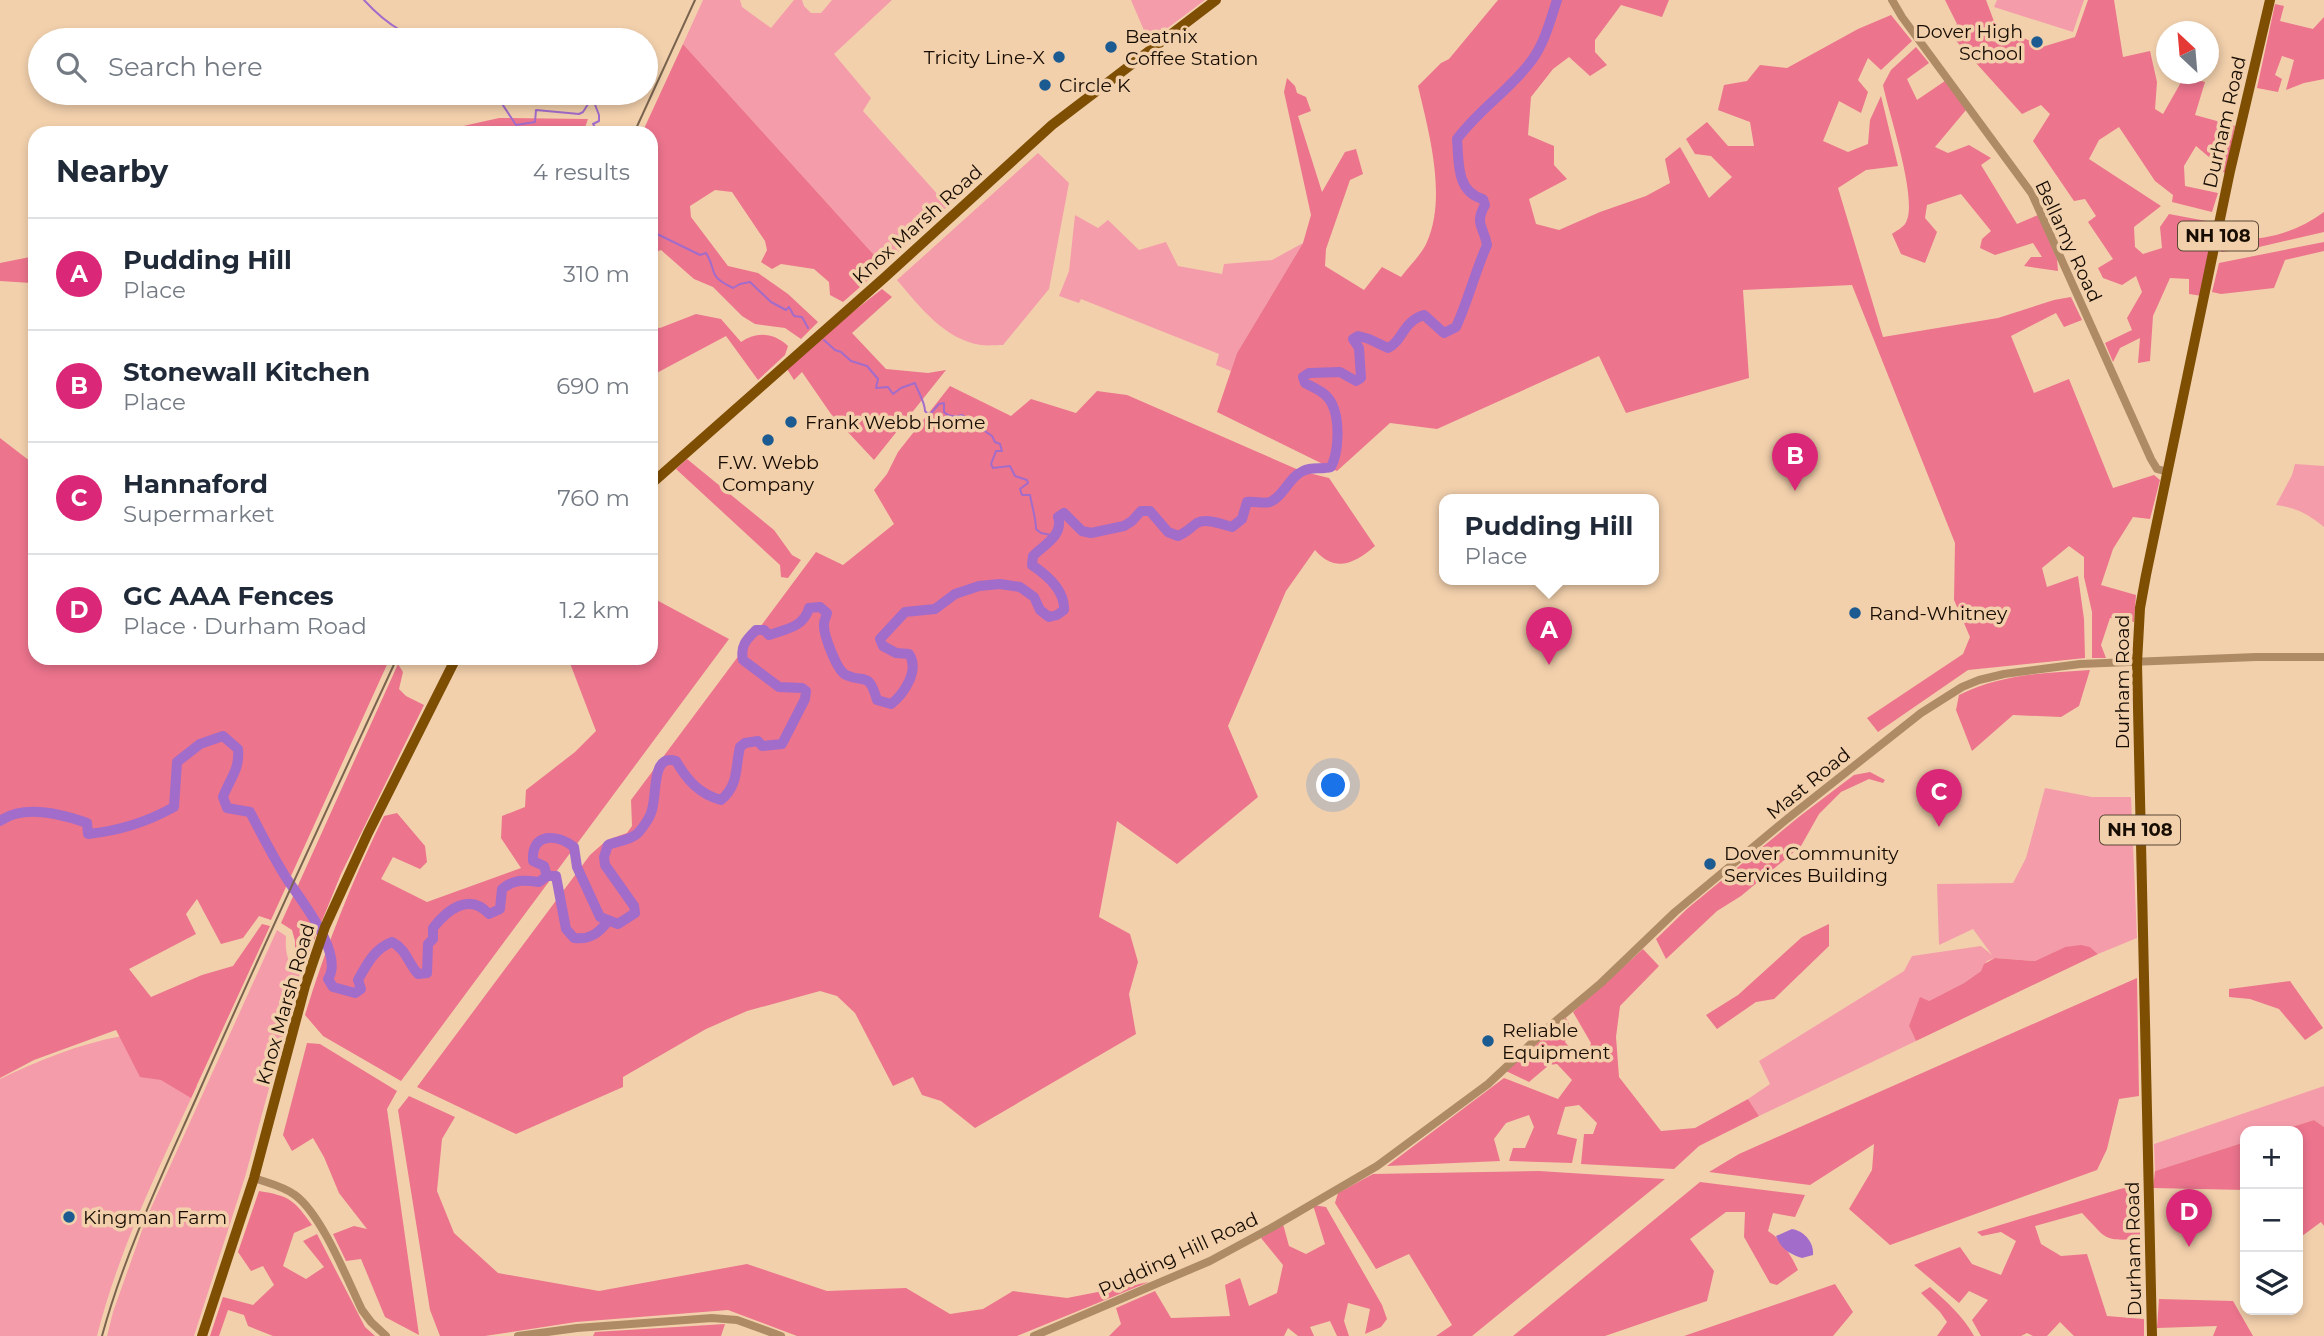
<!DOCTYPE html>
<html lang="en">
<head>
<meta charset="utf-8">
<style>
	:root { --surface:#fff; --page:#f2f2f3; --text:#1f2937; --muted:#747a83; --line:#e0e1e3; --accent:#db2777 }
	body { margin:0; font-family:Montserrat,sans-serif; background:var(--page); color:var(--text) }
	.controls { position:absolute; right:21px; bottom:21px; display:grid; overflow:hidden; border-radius:14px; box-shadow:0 4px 10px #0003 }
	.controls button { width:63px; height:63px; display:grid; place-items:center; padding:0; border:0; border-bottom:2px solid var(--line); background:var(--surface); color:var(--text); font:35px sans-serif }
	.compass { position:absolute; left:2156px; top:21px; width:63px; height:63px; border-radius:50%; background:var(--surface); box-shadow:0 4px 10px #0003; rotate:334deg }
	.you { position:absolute; left:1334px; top:786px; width:24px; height:24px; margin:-18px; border:5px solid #fff; border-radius:50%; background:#1a73e8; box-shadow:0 0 0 10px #1a73e833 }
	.badge { display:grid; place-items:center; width:46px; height:46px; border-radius:50%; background:var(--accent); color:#fff; font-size:23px; font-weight:700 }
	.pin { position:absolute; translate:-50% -58px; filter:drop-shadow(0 2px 4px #0008) }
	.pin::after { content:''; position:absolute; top:37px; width:24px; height:21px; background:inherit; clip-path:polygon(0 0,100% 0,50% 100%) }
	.popup { position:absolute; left:1439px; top:494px; width:220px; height:91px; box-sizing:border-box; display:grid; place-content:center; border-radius:14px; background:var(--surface); filter:drop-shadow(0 2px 5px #0005); font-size:23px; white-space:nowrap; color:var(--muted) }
	.popup b { font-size:26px; color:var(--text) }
	.popup::after { content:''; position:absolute; left:50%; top:100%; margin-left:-14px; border:14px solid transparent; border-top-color:var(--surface) }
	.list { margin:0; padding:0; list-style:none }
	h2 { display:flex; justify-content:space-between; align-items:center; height:91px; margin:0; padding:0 28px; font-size:30px }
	h2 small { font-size:23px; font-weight:400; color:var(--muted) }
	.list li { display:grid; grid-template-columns:46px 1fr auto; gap:21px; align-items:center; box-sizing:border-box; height:112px; padding:0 28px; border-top:2px solid var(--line) }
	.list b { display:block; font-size:26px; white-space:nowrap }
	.list p { margin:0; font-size:23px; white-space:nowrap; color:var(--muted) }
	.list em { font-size:23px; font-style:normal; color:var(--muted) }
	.icon { flex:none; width:38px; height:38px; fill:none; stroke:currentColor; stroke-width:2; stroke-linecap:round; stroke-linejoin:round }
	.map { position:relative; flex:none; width:2324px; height:1336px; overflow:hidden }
	.search { position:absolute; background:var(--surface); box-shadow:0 4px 10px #0003; left:28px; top:28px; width:630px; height:77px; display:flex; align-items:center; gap:18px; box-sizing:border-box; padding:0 24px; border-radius:38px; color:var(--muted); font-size:26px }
	.panel { position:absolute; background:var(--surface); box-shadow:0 4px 10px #0003; left:28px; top:126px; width:630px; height:539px; border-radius:21px }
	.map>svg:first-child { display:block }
	.green { fill:#f59cab }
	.forest { fill:#ec748d }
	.water { fill:#a26ccb }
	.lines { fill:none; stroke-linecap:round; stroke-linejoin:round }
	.stream { stroke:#a26ccb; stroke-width:2 }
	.river { stroke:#a26ccb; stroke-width:10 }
	.minor { stroke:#ae8b65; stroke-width:8 }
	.major { stroke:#7e4e03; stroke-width:10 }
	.rail { stroke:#7a644f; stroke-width:2 }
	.poi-dot { fill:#1b5b91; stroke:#f2d0ac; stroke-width:2.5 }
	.labels { text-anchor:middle; stroke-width:7; stroke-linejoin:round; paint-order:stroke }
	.shield { fill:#f2d0ac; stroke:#594735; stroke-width:2 }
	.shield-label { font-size:18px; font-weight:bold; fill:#170c02 }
	.poi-label { font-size:19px; fill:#170c02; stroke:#f2d0ac; text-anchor:start }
	.street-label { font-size:19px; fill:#170c02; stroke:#f2d0ac }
</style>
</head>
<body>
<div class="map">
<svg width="2324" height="1336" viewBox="0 0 2324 1336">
	<rect width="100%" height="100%" fill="#f2d0ac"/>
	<g class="green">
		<path d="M703 0H740L742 7 771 28 794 0H802L804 6 811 13H821L832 0H892L834 54 871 98 863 111 948 206 884 266 683 44Z"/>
		<path d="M1131 0H1205L1149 42Z"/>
		<path d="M1997 0H2084L2073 32 1994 7Z"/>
		<path d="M1038 153 1069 183 1049 289 1003 345C996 345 988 346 981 345 945 340 919 306 897 280Z"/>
		<path d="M1075 215 1098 228 1108 220 1139 250 1166 242 1178 266 1222 274 1224 264 1272 260 1303 243 1237 353 1231 371 1216 365 1219 354 1081 299 1079 303 1059 296 1069 271Z"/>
		<path d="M2295 464 2324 466V527C2308 514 2297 508 2276 505L2292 475Z"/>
		<path d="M2045 788 2092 797H2131L2137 938 2098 954 2090 947H2065L2035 961 1995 958 1987 961 1981 971 1964 983 1929 1001 1909 1026 1916 1041 1759 1116 1748 1099 1770 1084 1759 1061 1904 971 1912 956 1981 946 1992 955 1973 929 1939 945 1937 884 2013 883 2026 858Z"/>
		<path d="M277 930 286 936C285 953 287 963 300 974L245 1177 194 1336H107L113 1312 146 1219Z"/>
		<path d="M122 1036 186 1075 197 1086C159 1167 119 1249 97 1336H0V1079C39 1060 79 1044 122 1036Z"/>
		<path d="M2324 1086V1127L2314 1120 2279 1131H2245V1142L2155 1171 2154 1144Z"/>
	</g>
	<g class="forest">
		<path d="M1498 0H1669L1662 17 1621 5 1595 40V52L1607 65 1590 76 1569 57 1553 69 1531 97 1528 135 1554 146V165L1567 179 1529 199 1536 224 1559 230 1600 212 1646 196 1670 183 1665 159 1680 147 1709 198 1732 177 1711 156 1695 154 1686 139 1707 122 1728 146H1754L1750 122 1718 110 1724 85 1747 81 1760 65 1787 68 1858 29 1891 15 1912 41 1881 70 1868 58 1858 80 1868 92 1861 113 1839 101 1823 141 1848 152 1868 144 1870 120 1881 96 1898 166 1866 170 1838 188 1883 337 1998 318 2054 300 2071 297 2082 320 2064 327 2056 313 2011 336 2034 393 2069 379 2113 488 2154 475 2160 480 2150 519 2133 517 2113 549 2101 585 2136 595 2134 622 2110 618 2101 645 2106 658H2092V612L2084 577V557L2069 546 2042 568 2047 587 2078 576 2084 619 2085 658 1968 670 1878 732 1867 718 1963 654 1970 637 1954 600 1955 543 1852 285 1743 290 1749 378 1626 413 1599 356 1437 429 1390 423 1337 471 1217 412 1237 353 1303 243 1311 215 1284 92 1287 78 1295 86 1297 93 1306 97 1311 111 1298 116 1322 192 1345 152 1356 149 1363 174 1350 180 1326 249 1325 266 1364 290 1382 267 1401 277C1409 266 1422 254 1427 242 1447 196 1429 133 1418 86L1441 63 1449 59Z"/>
		<path d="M1945 0H1986L1995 24 2042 47 2075 37 2088 0H2114L2123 57 2150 51 2157 82 2155 109 2163 114 2184 77 2205 82 2195 115 2235 126 2226 175 2216 163 2196 146 2184 166 2185 186 2218 193 2212 212 2172 202 2173 195 2155 181 2119 127 2099 140 2089 159 2161 206 2134 227 2135 247 2143 254 2162 248 2160 227 2169 214 2217 223 2202 296 2189 294V279L2170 278 2153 316 2150 361 2138 363 2140 338 2120 348 2113 362 2105 343 2132 330 2127 318 2142 292 2136 276 2122 285 2103 278 2098 268 2113 259 2088 222 2096 216 2085 199 2074 201 2033 141 2050 114 2041 105 2022 114 1949 33 1957 24Z"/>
		<path d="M2275 4 2284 6 2280 21 2313 29 2324 17V79L2304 83 2286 90 2294 60 2282 56 2275 75 2282 79 2278 92 2257 88Z"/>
		<path d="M683 44 884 266 843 302 830 295 829 282 814 269 781 264 772 269 761 262 767 250 765 241 732 192 715 190 690 206 691 217 728 266 758 273 788 294 818 322 801 339 785 328 755 324 742 316 713 287 694 279 661 250 651 254V133H642Z"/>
		<path d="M1916 47 1929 63 1907 79 1917 100 1945 81 1966 110 1935 147 1948 153 1969 145 1991 158 1981 165 2017 224 2038 215 2057 259 2058 271 2024 266 2031 257H2042L2033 243 1995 255 1980 248 1982 239 1991 231 1961 194 1927 205 1925 218 1937 232 1925 263 1901 254 1892 234C1896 231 1902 228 1905 224 1920 203 1888 112 1883 85L1891 70Z"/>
		<path d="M499 118 588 119 583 133H432Z"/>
		<path d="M2324 212V232L2255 248 2221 252 2225 239C2261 242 2294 234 2324 212Z"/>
		<path d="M2324 242V251L2285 260 2274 288 2221 294 2212 292 2219 263Z"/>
		<path d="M35 256V287L31 283 0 281V263Z"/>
		<path d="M882 289 892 297 852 333 886 369 928 373 946 370 874 460 831 414 802 372 794 380 787 369 845 318Z"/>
		<path d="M696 314 721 319 741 342C757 331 774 333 788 346L785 355 758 380 726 336 651 376V327L660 328Z"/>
		<path d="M950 386 1011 416 1031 399 1076 413 1097 391 1127 395 1301 471 1329 478 1375 546C1354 564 1335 573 1315 550L1286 591 1228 726 1258 797 1177 864 1117 821 1099 917 1130 934 1138 962 1129 994 1136 1034 975 1128 941 1101 922 1095 913 1077 893 1086 855 1013 837 996 820 991 747 1011 706 1029 623 1077V1087L516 1134 417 1087 590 855 607 840 627 833 632 826 631 800 816 552 843 565 894 524 874 490 887 474 898 452Z"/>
		<path d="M0 438 35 465V658H390L271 920 259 916 243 938 221 944 197 899 186 914 196 934 129 969 151 997 202 975 233 966 262 924 270 926 191 1098 161 1080 140 1077 116 1030 34 1060 0 1078Z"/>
		<path d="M687 459 774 530 792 555 801 560 788 578 781 577 780 565 676 469Z"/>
		<path d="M651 597 729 639 401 1081 323 1036 305 1015C326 946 352 881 384 816L397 813 425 846 427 862 420 869 393 857 381 879 427 902 521 868 501 838 502 816 525 807 526 790 575 752 596 731 568 658H651Z"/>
		<path d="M398 664 403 672 399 689 406 696 424 705 341 874 304 965 295 958V941L292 930 281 923Z"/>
		<path d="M2090 670 2079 706 2061 717 2013 715 1972 751 1956 710 1959 695C2001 674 2044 673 2090 670Z"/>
		<path d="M1870 772 1885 780 1883 783 1869 779 1841 792 1819 814 1801 846 1741 896 1717 911 1666 959 1656 939 1688 908 1800 816 1854 775Z"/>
		<path d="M1829 924V946L1774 999 1756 1002 1717 1029 1706 1015 1738 995 1802 937Z"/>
		<path d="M2081 945 2090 947 2098 954 1916 1041 1909 1026 1920 997 1929 1001 1964 983 1981 971 1984 964 1995 958 2035 961 2065 947Z"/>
		<path d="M1643 949 1659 966 1620 1006 1616 1037 1619 1077 1661 1131 1695 1128 1748 1099 1759 1116 1699 1146 1674 1169 1581 1164 1584 1134H1593L1597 1123 1579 1105 1565 1107 1557 1134 1577 1139 1572 1163 1509 1161 1513 1148H1525L1534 1127 1529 1115 1506 1123 1494 1139 1500 1161 1387 1166 1504 1078 1558 1099 1572 1080 1557 1064 1549 1065 1529 1082 1506 1071 1566 1018 1570 1026 1565 1042 1582 1062 1587 1059 1591 1043 1573 1012Z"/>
		<path d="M2137 978 2139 1096 2119 1099 2107 1149 2097 1170 1890 1245 1849 1209 1872 1170 1874 1144 1810 1185 1709 1172 1739 1154Z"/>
		<path d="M2290 981 2323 1028 2305 1040 2279 1009 2250 999 2229 997V989Z"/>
		<path d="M307 1043 320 1044 397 1091 387 1109 419 1335 385 1317 361 1259 346 1261 333 1234 354 1226 367 1229 339 1193 324 1157 313 1138 292 1151 283 1135Z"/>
		<path d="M409 1096 455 1117 442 1139 437 1191 454 1233 498 1273 599 1291 747 1264 827 1291 906 1288 950 1314 983 1309 1013 1291 1067 1298 1149 1282 1017 1336H797L728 1310 576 1322 485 1336H440L430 1310 398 1110Z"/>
		<path d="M2314 1120 2324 1127V1226L2321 1222 2298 1239V1131H2279Z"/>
		<path d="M2245 1142V1190L2153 1188 2155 1171Z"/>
		<path d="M1539 1171 1665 1179 1472 1336H1436L1452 1325 1409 1254 1376 1269 1335 1203 1338 1193 1373 1174Z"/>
		<path d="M1700 1182 1805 1195 1795 1217 1773 1213 1768 1231C1781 1239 1791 1255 1798 1270L1777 1285 1770 1283 1744 1237 1745 1212H1726L1690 1239 1714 1271 1707 1301 1605 1336H1513Z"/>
		<path d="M2140 1183V1239C2102 1241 2108 1240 2082 1213L2035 1226 2041 1244 2061 1256 2087 1254 2107 1316 2144 1319V1336H2074L2060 1322 2047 1336H2033L2027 1333 2021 1336H1981L1972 1320 1988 1300 1969 1291 1959 1303 1914 1265 1960 1247 1972 1264 2001 1275 2016 1241 2001 1232 1982 1236 1977 1232Z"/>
		<path d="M259 1191C290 1196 294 1200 312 1225L294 1233 283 1266 306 1279 324 1267 303 1241 317 1234 365 1327 375 1336H273L248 1326 244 1315 228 1310 219 1336H210L223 1297 253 1305 274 1285 263 1266 251 1271 238 1252Z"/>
		<path d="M1313 1205 1326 1207 1382 1305 1387 1319 1381 1327 1365 1334 1370 1309 1348 1303 1344 1321 1349 1336H1337L1330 1321 1310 1327 1314 1336H1298L1288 1328 1284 1336H1109L1121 1324 1116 1308 1155 1291 1171 1318 1230 1316 1225 1285 1240 1278 1249 1306 1277 1293 1283 1265 1261 1238 1283 1224 1289 1246 1306 1254 1325 1244Z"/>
		<path d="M1835 1284 1853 1312 1833 1336H1684Z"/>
		<path d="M1930 1287C1947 1302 1963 1316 1974 1336H1937L1947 1322 1940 1312 1921 1293Z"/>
		<path d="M2159 1299 2233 1301 2253 1336H2213L2217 1326 2157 1328Z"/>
		<path d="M725 1324 721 1336H593L595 1332Z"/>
	</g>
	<path class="water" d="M1792 1229C1804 1231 1814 1242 1813 1255L1802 1258C1790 1254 1781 1249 1776 1236Z"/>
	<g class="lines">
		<g class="stream">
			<path d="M364 0C375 12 386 22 400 30 410 35 419 32 427 40"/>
			<path d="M495 93 516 125 535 122 536 110 579 114 583 112 590 101 594 102 599 115V121L593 124 595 127 604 128V133"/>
			<path d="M651 231 700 255 706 253C718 272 706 275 733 288L740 284 750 282 771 302 786 310 789 307 794 316 802 317 808 328"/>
			<path d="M824 340 835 350 841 352 851 361 867 366 878 379 876 388 888 387 893 394 901 388 915 383C918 392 925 402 925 411L928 414 932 412 939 404 944 403V412C949 417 956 417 962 415L992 436 995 442 1000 444 1002 451H996L991 464 993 468 1010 466 1015 476 1027 480 1028 483 1020 489 1022 495H1030C1032 506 1036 519 1036 529L1041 533 1056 536"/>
		</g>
		<g class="river">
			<path d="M0 821C24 804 62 814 87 823L88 834C118 831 147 822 174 807L177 762 200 744 223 736 238 749C240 770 230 778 223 797L227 808 250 812C262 835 273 857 287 879 300 899 345 954 328 979L333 987 355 993 361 989 358 980C367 964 374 949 392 942 406 949 408 963 418 974L427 973 428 944 433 939V928C447 910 469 892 489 914L500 909 502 889C514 879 524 880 539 882L547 876"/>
			<path d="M547 876 544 866 533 861C531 832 557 834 574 847L577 867 600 917 618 924 635 913 634 906 605 865 604 857 608 845C617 841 632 840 639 832 643 827 649 819 651 813 658 797 650 753 676 761 687 780 699 794 721 800 739 785 735 768 740 747L745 743 758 741 762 746 782 744 805 699 806 691 802 688 779 687 743 660C740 646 746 640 756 630H764L769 635C786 629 804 627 809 608L820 607 827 613C826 617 824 621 824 624 823 634 837 671 846 675 865 684 868 670 877 700L891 704C904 694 920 670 909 654L896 653 883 646 880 639 905 612 935 609 955 594 979 586 1000 584 1020 587 1034 597 1040 610 1049 617 1057 615 1064 610C1065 590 1047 575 1032 565L1033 556C1044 545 1064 535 1058 517L1064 513 1082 531 1091 533 1124 526 1132 521 1141 511H1150L1168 532 1178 536C1186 533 1190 528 1197 523 1207 518 1221 524 1232 527L1242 519 1247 502C1254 501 1264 504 1270 502 1284 496 1289 477 1303 471 1313 466 1321 470 1331 467 1339 452 1340 420 1332 404 1327 393 1315 388 1305 383L1303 377 1309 373 1340 372 1356 381 1361 378 1359 348 1353 339 1358 336 1369 339 1388 348C1402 342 1403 321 1424 315L1444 333 1456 327C1468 301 1475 272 1487 245 1484 227 1474 224 1485 205L1483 199C1456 192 1459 162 1457 139 1480 108 1510 90 1532 60 1545 42 1550 21 1557 0"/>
			<path d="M547 876H556L566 929 574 938C590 940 599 933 608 921"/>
		</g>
		<g class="minor">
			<path d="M1892 0 1902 17 2032 194 2151 459 2157 469 2168 472"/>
			<path d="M254 1178C268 1183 283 1186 295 1195 322 1215 347 1279 362 1310L371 1322 386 1336"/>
			<path d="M518 1336 577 1328 712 1318 737 1320 781 1336"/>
			<path d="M1034 1336 1210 1261 1271 1228 1377 1166 1488 1084 1551 1025 1601 983 1675 912 1787 819 1921 713 1962 687 1979 680 2004 674 2080 664 2256 657H2324"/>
		</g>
		<g class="major">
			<path d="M651 484 884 278 1052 125 1216 0"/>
			<path d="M202 1336 254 1178 305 986 325 927 368 833 456 658"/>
			<path d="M2152 1336 2137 663 2140 608 2146 575 2230 171 2270 0"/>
		</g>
		<g class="rail">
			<path d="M634 133 695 0"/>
			<path d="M102 1336C125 1252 163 1173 198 1094 262 948 330 803 397 658"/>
		</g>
	</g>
	<g class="poi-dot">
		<circle cx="2037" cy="42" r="7"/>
		<circle cx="1111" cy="47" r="7"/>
		<circle cx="1059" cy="57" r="7"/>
		<circle cx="1045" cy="85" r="7"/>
		<circle cx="791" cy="422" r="7"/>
		<circle cx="768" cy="440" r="7"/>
		<circle cx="1855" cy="613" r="7"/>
		<circle cx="1710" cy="864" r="7"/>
		<circle cx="1488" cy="1041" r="7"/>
		<circle cx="69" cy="1217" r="7"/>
	</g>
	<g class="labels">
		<g class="shield">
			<rect x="2178" y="221.5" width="80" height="29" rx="5"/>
			<rect x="2100" y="815.5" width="80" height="29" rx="5"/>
		</g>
		<g class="shield-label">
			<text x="2218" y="242">NH 108</text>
			<text x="2140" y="836">NH 108</text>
		</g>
		<g class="poi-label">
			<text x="2023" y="38" text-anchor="end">Dover High<tspan x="2023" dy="22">School</tspan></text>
			<text x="1125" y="43">Beatnix<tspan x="1125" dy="22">Coffee Station</tspan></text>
			<text x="1045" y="64" text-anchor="end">Tricity Line-X</text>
			<text x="1059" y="92">Circle K</text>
			<text x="805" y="429">Frank Webb Home</text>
			<text x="768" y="469" text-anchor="middle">F.W. Webb<tspan x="768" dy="22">Company</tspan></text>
			<text x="1869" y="620">Rand-Whitney</text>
			<text x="1724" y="860">Dover Community<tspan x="1724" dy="22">Services Building</tspan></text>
			<text x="1502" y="1037">Reliable<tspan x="1502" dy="22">Equipment</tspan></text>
			<text x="83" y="1224">Kingman Farm</text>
		</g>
		<g class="street-label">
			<text transform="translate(2224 122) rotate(-77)" y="7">Durham Road</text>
			<text transform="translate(917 224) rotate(-42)" y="7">Knox Marsh Road</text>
			<text transform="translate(2069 241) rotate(65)" y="7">Bellamy Road</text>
			<text transform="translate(2122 682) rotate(-90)" y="7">Durham Road</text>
			<text transform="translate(1808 783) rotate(-39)" y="7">Mast Road</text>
			<text transform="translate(285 1004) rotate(-74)" y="7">Knox Marsh Road</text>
			<text transform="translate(2133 1249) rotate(-91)" y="7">Durham Road</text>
			<text transform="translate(1178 1254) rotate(-25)" y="7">Pudding Hill Road</text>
		</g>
	</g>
</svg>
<div class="controls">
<button>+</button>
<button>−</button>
<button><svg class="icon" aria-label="layers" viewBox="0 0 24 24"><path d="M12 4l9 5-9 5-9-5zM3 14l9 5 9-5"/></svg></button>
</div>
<svg class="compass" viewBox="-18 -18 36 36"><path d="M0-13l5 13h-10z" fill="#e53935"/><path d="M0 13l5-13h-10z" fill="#747a83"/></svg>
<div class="you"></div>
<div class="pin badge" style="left:1549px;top:665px">A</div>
<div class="popup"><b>Pudding Hill</b>Place</div>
<div class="pin badge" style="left:1795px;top:491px">B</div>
<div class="pin badge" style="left:1939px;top:827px">C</div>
<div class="pin badge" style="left:2189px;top:1247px">D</div>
<div class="search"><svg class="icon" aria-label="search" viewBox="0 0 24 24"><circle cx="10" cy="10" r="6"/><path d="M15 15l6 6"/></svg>Search here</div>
<section class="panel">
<h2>Nearby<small>4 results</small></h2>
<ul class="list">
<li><span class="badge">A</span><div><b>Pudding Hill</b><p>Place</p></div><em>310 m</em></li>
<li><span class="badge">B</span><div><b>Stonewall Kitchen</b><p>Place</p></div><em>690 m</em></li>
<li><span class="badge">C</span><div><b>Hannaford</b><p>Supermarket</p></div><em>760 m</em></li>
<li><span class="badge">D</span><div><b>GC AAA Fences</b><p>Place · Durham Road</p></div><em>1.2 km</em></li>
</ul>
</section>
</div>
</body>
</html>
